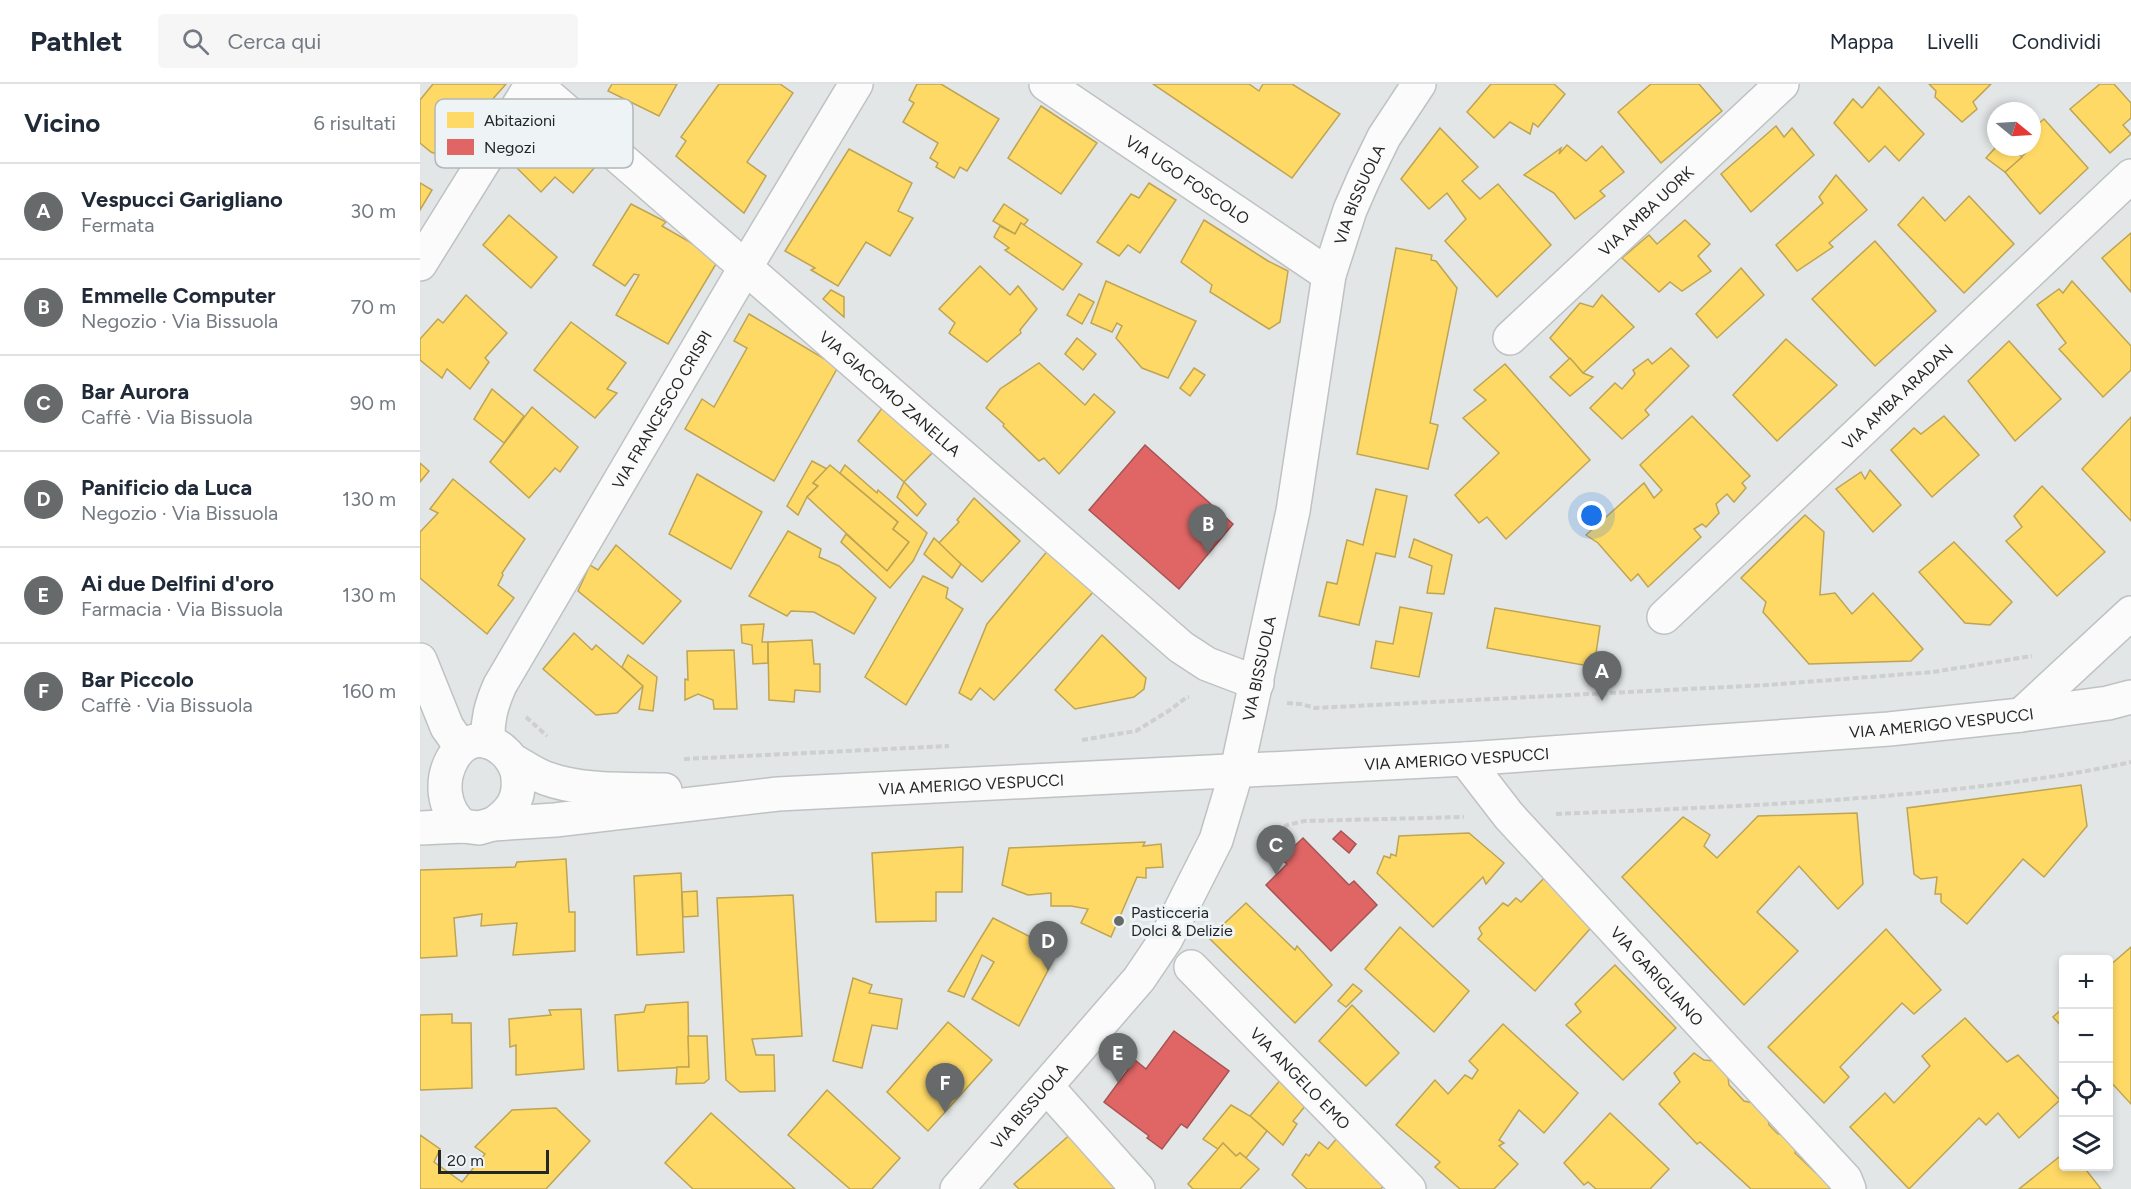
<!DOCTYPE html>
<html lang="it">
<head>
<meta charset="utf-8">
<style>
  body { margin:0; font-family:Figtree,sans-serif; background:#f6f6f7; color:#1f2937 }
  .controls { position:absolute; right:18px; bottom:18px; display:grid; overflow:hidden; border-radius:6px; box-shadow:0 3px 9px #0003 }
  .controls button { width:54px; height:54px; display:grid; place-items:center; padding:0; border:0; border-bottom:2px solid #e0e1e3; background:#fff; color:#1f2937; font:30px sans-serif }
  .compass { position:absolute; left:1567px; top:18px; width:54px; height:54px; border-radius:50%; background:#fff; box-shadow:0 3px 9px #0003; rotate:108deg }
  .scale { position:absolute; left:18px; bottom:15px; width:111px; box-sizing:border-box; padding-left:6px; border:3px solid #252727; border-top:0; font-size:16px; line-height:21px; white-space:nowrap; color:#252727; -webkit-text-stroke:4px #eef4f5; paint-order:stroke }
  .you { position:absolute; left:1172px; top:432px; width:21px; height:21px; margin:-15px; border:4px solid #fff; border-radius:50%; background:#1a73e8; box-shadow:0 0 0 9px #1a73e833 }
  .badge { display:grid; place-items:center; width:39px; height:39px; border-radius:50%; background:#676a6a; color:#fff; font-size:20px; font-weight:700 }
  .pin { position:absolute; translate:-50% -50px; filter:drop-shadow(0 2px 3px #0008) }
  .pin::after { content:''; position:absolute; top:32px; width:21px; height:18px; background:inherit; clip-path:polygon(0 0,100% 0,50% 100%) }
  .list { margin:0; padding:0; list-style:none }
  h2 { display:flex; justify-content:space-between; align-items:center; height:78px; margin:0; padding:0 24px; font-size:26px }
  h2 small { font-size:20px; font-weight:400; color:#747a83 }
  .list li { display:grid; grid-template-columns:39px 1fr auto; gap:18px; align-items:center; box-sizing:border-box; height:96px; padding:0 24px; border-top:2px solid #e0e1e3 }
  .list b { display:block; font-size:22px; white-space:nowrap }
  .list p { margin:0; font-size:20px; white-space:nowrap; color:#747a83 }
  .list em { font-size:20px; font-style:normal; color:#747a83 }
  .icon { flex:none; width:33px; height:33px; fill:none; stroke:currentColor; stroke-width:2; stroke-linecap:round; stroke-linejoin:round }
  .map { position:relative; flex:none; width:1711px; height:1105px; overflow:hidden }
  header { display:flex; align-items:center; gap:36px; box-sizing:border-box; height:84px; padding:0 30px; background:#fff; border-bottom:2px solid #e0e1e3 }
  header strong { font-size:28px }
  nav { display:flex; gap:33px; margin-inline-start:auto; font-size:21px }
  .search { width:420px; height:54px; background:#f6f6f7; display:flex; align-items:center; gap:15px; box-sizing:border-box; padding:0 21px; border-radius:6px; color:#747a83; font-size:22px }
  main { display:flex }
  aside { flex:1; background:#fff }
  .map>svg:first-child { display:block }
</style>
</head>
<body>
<header>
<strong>Pathlet</strong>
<div class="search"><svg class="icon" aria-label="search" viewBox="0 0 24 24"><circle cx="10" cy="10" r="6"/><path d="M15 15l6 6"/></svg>Cerca qui</div>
<nav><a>Mappa</a><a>Livelli</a><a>Condividi</a></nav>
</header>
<main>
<aside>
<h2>Vicino<small>6 risultati</small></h2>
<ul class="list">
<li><span class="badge">A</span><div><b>Vespucci Garigliano</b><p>Fermata</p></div><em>30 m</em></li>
<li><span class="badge">B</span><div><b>Emmelle Computer</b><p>Negozio · Via Bissuola</p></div><em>70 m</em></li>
<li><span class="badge">C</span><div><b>Bar Aurora</b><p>Caffè · Via Bissuola</p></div><em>90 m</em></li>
<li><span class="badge">D</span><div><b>Panificio da Luca</b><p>Negozio · Via Bissuola</p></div><em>130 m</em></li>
<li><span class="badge">E</span><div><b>Ai due Delfini d'oro</b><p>Farmacia · Via Bissuola</p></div><em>130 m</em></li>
<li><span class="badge">F</span><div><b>Bar Piccolo</b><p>Caffè · Via Bissuola</p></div><em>160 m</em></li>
</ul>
</aside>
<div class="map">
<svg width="1711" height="1105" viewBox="0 0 1711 1105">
  <rect width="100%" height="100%" fill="#e2e6e6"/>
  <g fill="#ffd966" stroke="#bea453" stroke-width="1.5">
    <path d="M13,0H86L22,72L11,68L0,59V16Z"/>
    <path d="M192,0H257L239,32L188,7Z"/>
    <path d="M299,0H360L373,9L327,78L346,92L324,129L256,72L266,57L261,53Z"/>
    <path d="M497,0H521L579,35L547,87L540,83L534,94L516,83L518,79L510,74L518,59L483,38L494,19L489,16Z"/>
    <path d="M733,0H829L839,7L843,0H872L920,30L872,94Z"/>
    <path d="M1071,0H1134L1145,10L1118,43L1113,39L1110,50L1090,38L1074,54L1047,28Z"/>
    <path d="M1231,0H1279L1302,27L1241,79L1198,28Z"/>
    <path d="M1509,0H1571L1553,18L1557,25L1542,38L1515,13L1516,7Z"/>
    <path d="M1680,0H1694L1711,19V34L1703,41L1711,50L1690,69L1650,25Z"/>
    <path d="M1459,3L1504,50L1479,77L1465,62L1449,78L1414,39L1433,15L1442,24Z"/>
    <path d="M621,22L677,59L641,110L588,74Z"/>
    <path d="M1624,35L1668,84L1620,130L1585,88L1609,66L1607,63H1612V45Z"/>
    <path d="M132,41L152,62L156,56L180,77L153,109L135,93L121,108L97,84Z"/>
    <path d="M1356,42L1364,53L1372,44L1394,71L1331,128L1301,90Z"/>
    <path d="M1020,44L1058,83L1042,97L1060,115L1078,100L1131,161L1077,213L1025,157L1046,135L1027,109L1009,125L981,95Z"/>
    <path d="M1147,61L1166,77L1182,62L1204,88L1180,107L1185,112L1155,135L1134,109L1104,91L1141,64L1139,70Z"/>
    <path d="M1576,63H1591L1602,73L1585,88L1566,74Z"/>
    <path d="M429,65L492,99L478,127L493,134L470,172L446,158L418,202L391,186L395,184L365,167Z"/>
    <path d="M1416,91L1447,126L1409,159L1413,163L1377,187L1356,161L1403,119L1399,113Z"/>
    <path d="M0,99L12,106L0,126Z"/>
    <path d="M729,99L756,116L720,169L708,161L699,172L677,158L711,110L719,114Z"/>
    <path d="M1549,112L1594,160L1544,209L1478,141L1503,113L1525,137Z"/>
    <path d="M211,120L246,138L242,142L299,175L248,260L196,231L219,191L214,190L205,202L173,181Z"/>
    <path d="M584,120L608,136L604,141L601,139L595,150L573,137Z"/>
    <path d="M89,131L137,173L111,204L63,161Z"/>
    <path d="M784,136L848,177L868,187L860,238L849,245L790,208L792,201L761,178Z"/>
    <path d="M1265,136L1290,160L1278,172L1291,187L1262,207L1250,198L1239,208L1202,174L1229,151L1237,160Z"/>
    <path d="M601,139L662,180L643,206L585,166L589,164L574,153L580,142L595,150Z"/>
    <path d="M1711,149V208L1682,174Z"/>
    <path d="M1455,157L1516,227L1455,282L1392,215Z"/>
    <path d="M976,164L1012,171L1011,176L1016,177L1037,204L1010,339L1018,341L1008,385L937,370Z"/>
    <path d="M560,182L590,211L598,202L617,225L600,246L601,249L567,278L529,249L535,239L519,225Z"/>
    <path d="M1321,184L1344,211L1297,254L1276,230Z"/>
    <path d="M686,197L776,237L748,294L722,284L696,254L702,242L697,239L692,248L671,239Z"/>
    <path d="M1652,197L1711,262V286L1683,313L1639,265L1646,259L1617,221L1639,205L1643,209Z"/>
    <path d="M411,206L424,213V233L403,215Z"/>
    <path d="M659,210L674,218L662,240L647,231Z"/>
    <path d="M46,211L87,249L65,274L69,278L50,305L27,285L22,294L0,276V255L18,235L23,239Z"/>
    <path d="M1182,211L1214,243L1163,289L1130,254L1160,219L1173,223Z"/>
    <path d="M329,230L418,283L354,397L265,345L282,315L294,323L327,264L314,257Z"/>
    <path d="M151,238L206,279L187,305L197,309L175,334L114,286Z"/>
    <path d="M657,254L676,270L663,286L645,270Z"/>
    <path d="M1366,255L1417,301L1357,357L1313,311Z"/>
    <path d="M1589,257L1641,315L1595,357L1548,297Z"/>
    <path d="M1251,264L1269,282L1225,326L1229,331L1202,355L1170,324L1195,299L1202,305L1215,290L1213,286L1228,275L1232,280Z"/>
    <path d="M1150,274L1163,289L1173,293L1150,312L1130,293Z"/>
    <path d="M619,279L665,321L674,310L695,328L639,390L624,374L619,377L583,342L584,340L566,324L580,305Z"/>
    <path d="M1085,280L1170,376L1086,455L1067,433L1059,439L1035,411L1079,369L1043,334L1066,316L1054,306Z"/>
    <path d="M774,284L785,291L770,312L760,304Z"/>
    <path d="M72,305L104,332L84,359L54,335Z"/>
    <path d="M465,320L517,364L484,398L438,357Z"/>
    <path d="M112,323L158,363L140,388L135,384L109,414L70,378Z"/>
    <path d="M1272,332L1330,392L1322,399L1326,404L1314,418L1307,410L1296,420L1299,429L1286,443L1282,440L1274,445L1281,453L1228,503L1218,490L1211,497L1178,459L1166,451L1224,399L1234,414L1242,406L1220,381Z"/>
    <path d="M1524,332L1559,371L1512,413L1471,366L1494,344L1501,350Z"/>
    <path d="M1711,333V437L1662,385Z"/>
    <path d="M392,377L407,385L393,399L398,402L387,413L378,431L367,422Z"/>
    <path d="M0,379L9,387L0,398Z"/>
    <path d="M410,381L478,438L473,445L489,458L467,487L387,413L398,402L393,399Z"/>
    <path d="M425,381L457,409L458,406L507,449L493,477L470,504L421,458L426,450L467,487L489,458L473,445L478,438L420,389Z"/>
    <path d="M1450,386L1481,421L1453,448L1416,405L1441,388L1445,395Z"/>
    <path d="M277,390L342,428L311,485L249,450Z"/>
    <path d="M33,395L105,455L82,489L83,491L78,501L94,514L67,550L0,494V448L18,429L10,425Z"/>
    <path d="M484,398L506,420L497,432L477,413Z"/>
    <path d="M1622,402L1685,468L1637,512L1586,457L1602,443L1594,432Z"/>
    <path d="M956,405L987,412L975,473L956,469L939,541L899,532L907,498L917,500L927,456L943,461Z"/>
    <path d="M554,414L600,457L562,498L518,460L539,438L537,436Z"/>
    <path d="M1385,431L1404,448L1400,511L1415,509L1432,530L1453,509L1503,565L1491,577L1389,580L1343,528L1346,518L1321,494Z"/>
    <path d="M368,447L401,465L399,473L419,482L456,514L434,550L394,528L371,527L367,532L329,512Z"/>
    <path d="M514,454L541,480L532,494L504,470Z"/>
    <path d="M994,455L1032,471L1024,510L1007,509L1012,482L989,473Z"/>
    <path d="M1534,458L1592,518L1570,541L1545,539L1499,488Z"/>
    <path d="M196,461L261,517L223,560L158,507L170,481L178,486Z"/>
    <path d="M629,465L676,505L574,616L560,604L551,616L539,609L567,540Z"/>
    <path d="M503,492L528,504L526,514L543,525L486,621L445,593Z"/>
    <path d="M980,523L1012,529L999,593L951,584L956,557L973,560Z"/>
    <path d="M1075,524L1180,542L1174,583L1067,564Z"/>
    <path d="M344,540L342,558H348V579L333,580L332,561L322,559L321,541Z"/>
    <path d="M154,549L172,566L176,561L223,602L197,629L176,631L123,585Z"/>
    <path d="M682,551L726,594L724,605L714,613L655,625L635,606Z"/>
    <path d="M392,556L394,580H400V608L375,606L374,618L349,616L348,558Z"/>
    <path d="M314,566L317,625H294L293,616L278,610L265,616V595L268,596L267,567Z"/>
    <path d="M208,571L237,593L233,627L219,625L223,602L202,583Z"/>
    <path d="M1661,701L1667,742L1624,793L1603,775L1547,840L1521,818V810H1515L1517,793L1501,795L1494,790L1487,724Z"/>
    <path d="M1437,729L1443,800L1418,825L1379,782L1337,828L1378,867L1324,921L1202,793L1263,733L1290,751L1284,762L1297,774L1338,732Z"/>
    <path d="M1049,749L1084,779L1066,800L1063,793L1013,843L957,789L964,772L970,774L971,770L976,772L979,752Z"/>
    <path d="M725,758L723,762L741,760L743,783L726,784V794L717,793L691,853L661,839L668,825L651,822H631V809L608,811L582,801L589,764Z"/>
    <path d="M543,763L542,808H516V837L456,838L452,769Z"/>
    <path d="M146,775L149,828H155V867L93,871L97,839L61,842L62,830L34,834L37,872L0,874V786L95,783L97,778Z"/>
    <path d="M261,789L264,868L217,871L214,792Z"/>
    <path d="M1126,792L1176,838L1115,907L1058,855L1062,850L1059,844L1083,819L1088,822L1096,814L1101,818Z"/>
    <path d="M277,807L278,832L263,833L262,808Z"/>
    <path d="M373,811L382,952L332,955L336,971H354L355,1007L320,1008L306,996L297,814Z"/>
    <path d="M826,819L875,866L877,862L912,901L875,939L789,854Z"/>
    <path d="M573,834L638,867L599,942L552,915L574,878L562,871L544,913L528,907Z"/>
    <path d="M980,843L1049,907L1014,948L945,885Z"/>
    <path d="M1466,845L1521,906L1494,930L1482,919L1420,983L1429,993L1404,1019L1348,963Z"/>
    <path d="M1711,863V1020L1688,995V883Z"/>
    <path d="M1195,881L1256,944L1203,996L1146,941L1161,928L1155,920Z"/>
    <path d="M433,894L452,901L449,909L482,915L477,945L452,941L442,984L413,977Z"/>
    <path d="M933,900L942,907L926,923L918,917Z"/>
    <path d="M268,918L269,983L198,987L195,931L224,928L226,921Z"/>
    <path d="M932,921L979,969L946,1002L899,957Z"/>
    <path d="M1644,923V945L1633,933Z"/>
    <path d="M161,925L164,985L96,991V961L90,963L89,935L131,931L129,926Z"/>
    <path d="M32,930V939H51L52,1004L0,1006V931Z"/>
    <path d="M1545,934L1587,978L1598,971L1640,1016L1599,1054L1578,1029L1566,1041L1559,1034L1489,1105L1430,1043L1465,1009L1474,1019L1510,982L1502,972Z"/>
    <path d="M528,938L572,976L508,1047L467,1008Z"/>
    <path d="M1083,940L1158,1009L1124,1049L1099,1026L1079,1056L1084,1059L1079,1062L1098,1080L1074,1105H1040L1015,1083L1020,1078L976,1041L1015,996L1028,1010L1045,991L1052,995L1058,986L1049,977Z"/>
    <path d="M268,952H287L289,995L284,999L256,1000L257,983H269Z"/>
    <path d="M1274,969L1284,976L1306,978L1309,1001L1324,1017L1346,1022L1349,1041L1358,1050L1378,1051L1375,1069L1396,1089L1415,1092L1417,1105H1331L1280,1058L1277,1060L1239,1020L1260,998L1254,989Z"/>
    <path d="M862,994L890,1016L873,1037L877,1040L863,1061L830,1032Z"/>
    <path d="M407,1006L480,1074L452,1105H430L368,1051Z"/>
    <path d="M811,1021L830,1032L847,1047L826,1074L820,1069L816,1072L803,1059L798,1065L783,1055Z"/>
    <path d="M136,1024L170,1057L126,1105H0V1051L20,1065L14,1078L42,1098L65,1070L55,1063L92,1026Z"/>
    <path d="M291,1029L375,1105H273L245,1079Z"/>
    <path d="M1190,1029L1249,1085L1230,1105H1176L1168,1098L1164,1101L1144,1079Z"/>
    <path d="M653,1048L702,1105H599L594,1100Z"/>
    <path d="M917,1054L964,1101L961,1105H887L872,1091L886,1070L889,1072L899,1058L908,1065Z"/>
    <path d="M803,1059L816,1072L820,1069L839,1085L820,1105H773L768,1100Z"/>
    <path d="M1644,1069V1082H1663L1681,1105H1599Z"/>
  </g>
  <g fill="#e06666" stroke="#a85353" stroke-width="1.5">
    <path d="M725,361L813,440L759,505L669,426Z"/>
    <path d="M921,747L936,760L929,769L913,755Z"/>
    <path d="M883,754L929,801L934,797L957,821L911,867L846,801L867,780L861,775Z"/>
    <path d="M754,947L809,987L767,1044L761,1040L742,1065L727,1054L729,1052L684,1018L715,976L726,985Z"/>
  </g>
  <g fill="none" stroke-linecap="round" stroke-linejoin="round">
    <g stroke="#bfc2c3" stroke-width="36">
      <g id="minor">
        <path id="s1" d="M115,0L761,563L787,580L837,599"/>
        <path id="s2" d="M626,0L909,191"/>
        <path d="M0,180L112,0"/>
        <path id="s3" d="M1090,254L1362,0"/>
        <path id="s4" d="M1244,533L1711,92"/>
        <path d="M0,576L27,643L39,660"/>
        <path d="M1601,631L1711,529"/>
        <path id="s5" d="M68,658C67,637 71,621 80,601L325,184L436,0"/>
        <path id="s6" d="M1045,675L1089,732L1425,1095L1429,1105"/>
        <path id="s7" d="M771,883L989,1105"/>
        <path d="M627,1003L718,1105"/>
      </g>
    </g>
    <g stroke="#bfc2c3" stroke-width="36">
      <g id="tertiary">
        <path id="s8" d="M537,1105L719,895L746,855L796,756L817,686L873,427L909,191L930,126L944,94L964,53L999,0"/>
      </g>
    </g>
    <g stroke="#bfc2c3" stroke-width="36">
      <g id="secondary">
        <path d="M92,676C103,682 114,690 125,694C163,708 206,705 245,706"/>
        <path d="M43,742C0,707 42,624 87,670C93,677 98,685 98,695C100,716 90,729 73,740"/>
        <path id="s9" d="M0,744L43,742L59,744L73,740L135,736L358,710L1045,675L1469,645L1601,631L1688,619L1711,613"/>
      </g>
    </g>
    <g stroke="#cecfcf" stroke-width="4" stroke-dasharray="6 3" stroke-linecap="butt">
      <path d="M867,619L881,620L895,624L1347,601L1513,588L1612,572"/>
      <path d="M106,633L127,652"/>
      <path d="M662,656L716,647L750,626L767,613H769"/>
      <path d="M264,675L529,662"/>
      <path d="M1136,730C1279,724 1420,719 1563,702C1612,696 1662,689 1711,678"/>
      <path d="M841,755L852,754L867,741L884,737L1044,733"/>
    </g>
    <use href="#minor" stroke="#fbfbfb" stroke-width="33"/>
    <use href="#tertiary" stroke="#fbfbfb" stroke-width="33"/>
    <use href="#secondary" stroke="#fbfbfb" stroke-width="33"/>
  </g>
  <circle fill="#676a6a" stroke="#eef4f5" stroke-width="2" cx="699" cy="837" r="6"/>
  <g text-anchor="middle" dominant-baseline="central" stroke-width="6" stroke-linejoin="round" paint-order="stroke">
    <g font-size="16" fill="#252727" stroke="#eef4f5">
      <text stroke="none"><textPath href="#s2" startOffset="171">VIA UGO FOSCOLO</textPath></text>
      <text stroke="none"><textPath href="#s8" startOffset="1100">VIA BISSUOLA</textPath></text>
      <text stroke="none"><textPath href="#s3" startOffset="186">VIA AMBA UORK</textPath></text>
      <text stroke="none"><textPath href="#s1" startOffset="471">VIA GIACOMO ZANELLA</textPath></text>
      <text stroke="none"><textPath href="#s4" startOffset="321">VIA AMBA ARADAN</textPath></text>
      <text stroke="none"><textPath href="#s5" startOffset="378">VIA FRANCESCO CRISPI</textPath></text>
      <text stroke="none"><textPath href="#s8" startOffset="614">VIA BISSUOLA</textPath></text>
      <text stroke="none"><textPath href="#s9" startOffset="1526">VIA AMERIGO VESPUCCI</textPath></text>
      <text stroke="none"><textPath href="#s9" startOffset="1040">VIA AMERIGO VESPUCCI</textPath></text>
      <text stroke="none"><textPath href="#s9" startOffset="554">VIA AMERIGO VESPUCCI</textPath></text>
      <text stroke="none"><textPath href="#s6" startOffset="290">VIA GARIGLIANO</textPath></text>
      <text stroke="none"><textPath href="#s7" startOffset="156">VIA ANGELO EMO</textPath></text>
      <text stroke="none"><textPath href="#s8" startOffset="110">VIA BISSUOLA</textPath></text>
    </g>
    <g font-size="16" fill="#252727" stroke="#eef4f5" text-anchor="start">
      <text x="711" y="828">Pasticceria<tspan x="711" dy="18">Dolci &amp; Delizie</tspan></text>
    </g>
  </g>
  <rect x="15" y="15" width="198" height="69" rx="9" fill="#eef4f5" stroke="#b2b6b7" stroke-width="1.5"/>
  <rect x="27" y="28" width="27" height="16" fill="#ffd966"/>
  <rect x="27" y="55" width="27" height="16" fill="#e06666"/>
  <g font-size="16" fill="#252727">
    <text x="64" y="42">Abitazioni</text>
    <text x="64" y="69">Negozi</text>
  </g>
</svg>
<div class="controls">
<button>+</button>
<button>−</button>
<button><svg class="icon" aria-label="locate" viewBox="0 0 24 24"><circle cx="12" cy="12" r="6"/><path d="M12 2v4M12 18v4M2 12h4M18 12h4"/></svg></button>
<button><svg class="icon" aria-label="layers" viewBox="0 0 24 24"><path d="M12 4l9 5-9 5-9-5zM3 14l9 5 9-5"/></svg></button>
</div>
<svg class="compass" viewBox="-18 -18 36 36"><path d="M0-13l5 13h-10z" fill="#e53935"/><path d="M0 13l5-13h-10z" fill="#747a83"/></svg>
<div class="scale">20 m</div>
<div class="you"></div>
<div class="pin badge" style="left:1182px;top:617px">A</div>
<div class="pin badge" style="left:788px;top:470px">B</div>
<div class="pin badge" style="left:856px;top:791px">C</div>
<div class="pin badge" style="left:628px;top:887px">D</div>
<div class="pin badge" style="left:698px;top:999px">E</div>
<div class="pin badge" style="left:525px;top:1029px">F</div>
</div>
</main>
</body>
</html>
